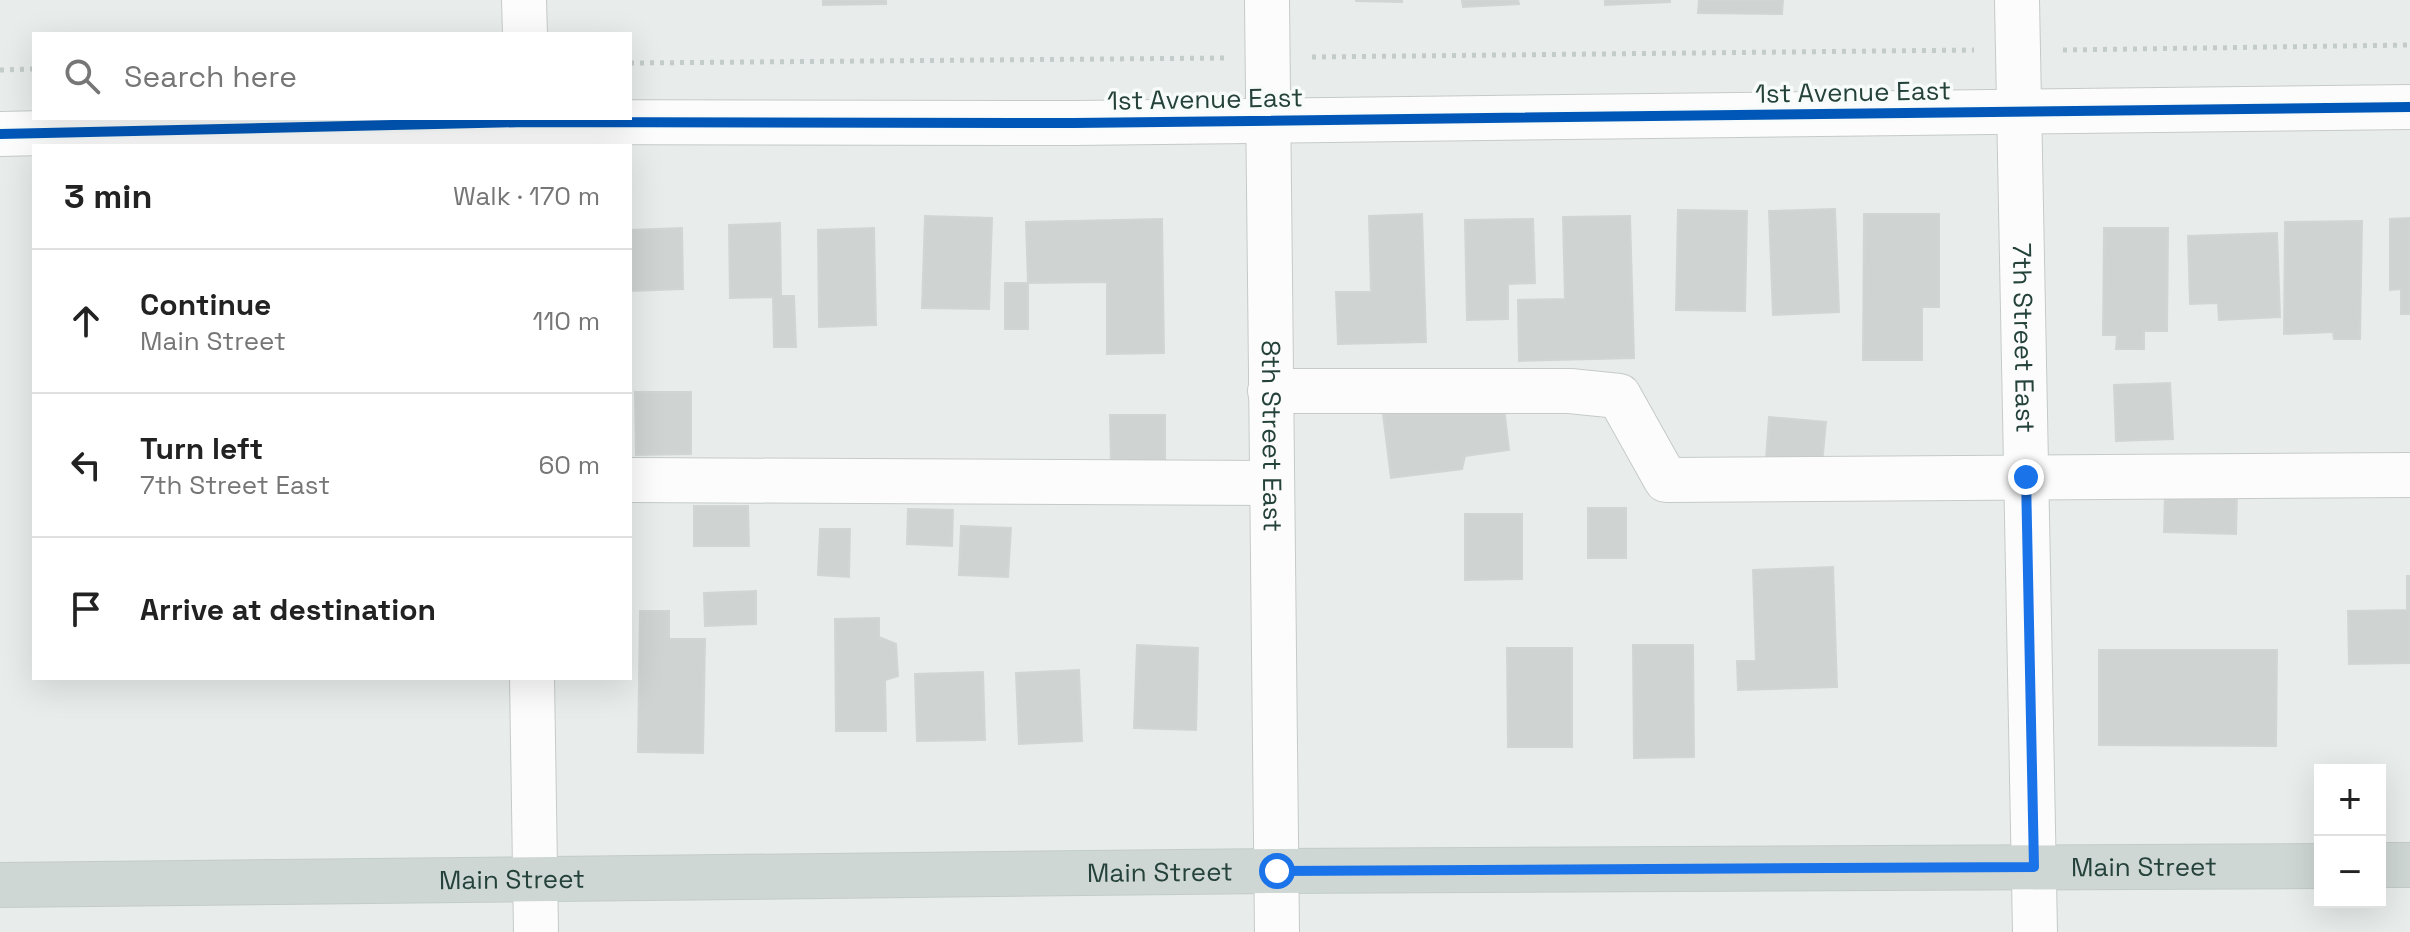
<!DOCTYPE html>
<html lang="en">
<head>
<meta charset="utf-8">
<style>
  body { margin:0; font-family:"Space Grotesk",sans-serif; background:#f2f2f2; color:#222 }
  .controls { position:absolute; right:24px; bottom:24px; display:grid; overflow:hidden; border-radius:0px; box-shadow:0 8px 32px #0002 }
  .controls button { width:72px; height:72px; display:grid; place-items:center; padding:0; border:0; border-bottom:2px solid #e0e0e0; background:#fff; color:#222; font:40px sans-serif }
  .stop { position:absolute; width:24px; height:24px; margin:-18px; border:6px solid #1a73e8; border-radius:50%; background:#fff }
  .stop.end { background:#1a73e8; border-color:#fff; box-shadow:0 2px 8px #0008 }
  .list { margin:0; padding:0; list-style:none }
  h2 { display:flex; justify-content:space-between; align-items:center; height:104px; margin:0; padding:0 32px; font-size:34px }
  h2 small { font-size:26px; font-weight:400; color:#767676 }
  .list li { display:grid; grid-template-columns:52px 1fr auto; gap:24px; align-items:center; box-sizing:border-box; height:144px; padding:0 32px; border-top:2px solid #e0e0e0 }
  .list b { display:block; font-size:30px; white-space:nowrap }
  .list p { margin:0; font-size:26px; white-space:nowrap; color:#767676 }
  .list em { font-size:26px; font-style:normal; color:#767676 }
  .icon { flex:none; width:44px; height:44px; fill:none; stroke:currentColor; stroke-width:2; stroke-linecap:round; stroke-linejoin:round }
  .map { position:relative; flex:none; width:2410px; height:932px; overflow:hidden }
  .search { position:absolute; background:#fff; box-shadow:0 8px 32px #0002; left:32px; top:32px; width:600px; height:88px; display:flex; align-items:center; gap:20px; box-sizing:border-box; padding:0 28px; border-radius:0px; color:#767676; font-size:30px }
  .panel { position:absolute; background:#fff; box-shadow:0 8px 32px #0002; left:32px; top:144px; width:600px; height:536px; border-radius:0px }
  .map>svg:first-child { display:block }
</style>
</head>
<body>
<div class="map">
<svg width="2410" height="932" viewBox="0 0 2410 932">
  <rect width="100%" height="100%" fill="#e8edeb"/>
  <g fill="#cfd4d2" stroke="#d1d6d4" stroke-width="2">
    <path d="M823,0H886V4L823,5Z"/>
    <path d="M1356,0H1402V2L1356,1Z"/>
    <path d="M1462,0H1518L1519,4L1463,7Z"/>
    <path d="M1605,0H1670V2L1605,5Z"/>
    <path d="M1699,0H1783L1782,14L1698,13Z"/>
    <path d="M1835,209L1839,312L1773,315L1769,211Z"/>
    <path d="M1678,210L1747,211L1745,311L1676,310Z"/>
    <path d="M1422,214L1426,342L1338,344L1336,292H1371L1369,216Z"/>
    <path d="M1864,214H1939V307H1922V360H1863Z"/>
    <path d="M925,216L992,218L989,309L922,308Z"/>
    <path d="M1630,216L1634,358L1519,361L1518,300L1565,299L1563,217Z"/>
    <path d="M2410,218V314H2401V289L2390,290V219Z"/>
    <path d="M1162,219L1164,353L1107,354V282L1028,283L1026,222Z"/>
    <path d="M1533,219L1535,283L1508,284V319L1467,320L1465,220Z"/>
    <path d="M2362,221L2360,339H2334L2333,332L2284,334L2285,222Z"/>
    <path d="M780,223L781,296H794L796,347H774L773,297L730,298L729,225Z"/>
    <path d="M682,228L683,289L630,291V230Z"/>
    <path d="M874,228L876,325L819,327L818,230Z"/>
    <path d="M2104,228H2168L2167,331H2144V349H2116L2117,335H2103Z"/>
    <path d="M2277,233L2280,317L2219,320L2218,303L2190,304L2188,236Z"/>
    <rect x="1005" y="283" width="23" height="46"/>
    <path d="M2170,383L2173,439L2116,441L2114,385Z"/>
    <path d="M635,392H691V454L636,455Z"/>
    <path d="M1503,399L1509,450L1465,456L1462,469L1391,478L1383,414Z"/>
    <path d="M1110,415H1165V464H1111Z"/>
    <path d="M1769,417L1826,422L1822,464L1766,459Z"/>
    <path d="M2165,493L2237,495L2236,534L2164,532Z"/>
    <path d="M694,506H748L749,546H694Z"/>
    <rect x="1588" y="508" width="38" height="50"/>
    <path d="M908,509L953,510L952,546L907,544Z"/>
    <path d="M1465,514H1522V579L1465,580Z"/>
    <path d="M961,526L1011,528L1008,577L959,575Z"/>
    <path d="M820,529H850L849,577L818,575Z"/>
    <path d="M1833,567L1837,687L1738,690L1737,661H1756L1753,570Z"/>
    <path d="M2407,576H2410V663L2349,664L2348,611L2407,610Z"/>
    <path d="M756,591V624L705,626L704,593Z"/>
    <path d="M640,611H669V639H705L703,753L638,752Z"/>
    <path d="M879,618V637L896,644L898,676L885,680L886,731H836L835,619Z"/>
    <path d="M1137,645L1198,648L1196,730L1134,728Z"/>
    <path d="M1633,645H1693L1694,757L1634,758Z"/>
    <path d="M1507,648H1572V747H1508Z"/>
    <path d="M2099,650H2277L2276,746L2099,745Z"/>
    <path d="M1079,670L1082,741L1019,744L1016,673Z"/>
    <path d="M983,672L985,740L917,741L915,674Z"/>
  </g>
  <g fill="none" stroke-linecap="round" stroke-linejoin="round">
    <g stroke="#c5cac8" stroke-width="46">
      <g id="minor">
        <path d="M524,0L525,34"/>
        <path id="s1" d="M1267,0L1277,932"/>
        <path id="s2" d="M2017,0L2035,932"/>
        <path d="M0,134L526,122L1074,123L2410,107"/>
        <path d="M1270,391H1570L1619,396L1666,480L2410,475"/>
        <path d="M630,480L1271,483"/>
        <path d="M532,678L536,932"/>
      </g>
    </g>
    <g stroke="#c3ccc9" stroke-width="46">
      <g id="major">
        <path d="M2380,865H2410"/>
        <path id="s3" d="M0,885L1277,871L2320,866"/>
      </g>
    </g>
    <g stroke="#c3ccca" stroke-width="5" stroke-dasharray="4 6" stroke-linecap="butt">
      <path d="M2063,50L2410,45"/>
      <path d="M1312,57L1974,50"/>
      <path d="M630,63L1225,58"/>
      <path d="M0,70L34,69"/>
    </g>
    <use href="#minor" stroke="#fcfcfc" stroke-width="44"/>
    <use href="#major" stroke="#cfd7d5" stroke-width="44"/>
    <g stroke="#f7fbf9" stroke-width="15">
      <path id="cycleway" d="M0,134L526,122L1074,123L2410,107"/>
    </g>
    <use href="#cycleway" stroke="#0057b8" stroke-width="10"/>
  </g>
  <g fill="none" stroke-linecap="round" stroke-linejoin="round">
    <path stroke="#1a73e8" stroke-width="10" d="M1277,871L2034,867L2026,477"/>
  </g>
  <g text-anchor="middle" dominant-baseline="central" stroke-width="7" stroke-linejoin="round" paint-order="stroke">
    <g font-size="26" fill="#24423a" stroke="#f7fbf9">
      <text transform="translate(1853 92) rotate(-1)">1st Avenue East</text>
      <text transform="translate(1205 99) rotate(-1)">1st Avenue East</text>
      <text stroke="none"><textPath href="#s2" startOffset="338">7th Street East</textPath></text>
      <text stroke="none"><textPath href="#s1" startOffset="436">8th Street East</textPath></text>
      <text stroke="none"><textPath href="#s3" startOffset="2144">Main Street</textPath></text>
      <text stroke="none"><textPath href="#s3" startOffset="1160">Main Street</textPath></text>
      <text stroke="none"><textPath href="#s3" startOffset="512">Main Street</textPath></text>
    </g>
  </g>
</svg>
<div class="controls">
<button>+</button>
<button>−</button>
</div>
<div class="stop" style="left:1277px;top:871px"></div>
<div class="stop end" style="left:2026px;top:477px"></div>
<div class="search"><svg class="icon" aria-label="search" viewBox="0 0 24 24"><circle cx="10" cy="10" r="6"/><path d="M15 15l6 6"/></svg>Search here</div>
<section class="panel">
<h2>3 min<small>Walk · 170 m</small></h2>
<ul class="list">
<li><svg class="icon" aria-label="ahead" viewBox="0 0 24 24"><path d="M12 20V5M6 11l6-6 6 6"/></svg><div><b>Continue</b><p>Main Street</p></div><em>110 m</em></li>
<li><svg class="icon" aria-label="left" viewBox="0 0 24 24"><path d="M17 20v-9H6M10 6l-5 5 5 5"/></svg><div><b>Turn left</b><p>7th Street East</p></div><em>60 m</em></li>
<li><svg class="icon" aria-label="arrive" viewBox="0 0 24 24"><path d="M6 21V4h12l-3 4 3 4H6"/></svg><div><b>Arrive at destination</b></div></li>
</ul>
</section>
</div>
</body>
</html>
